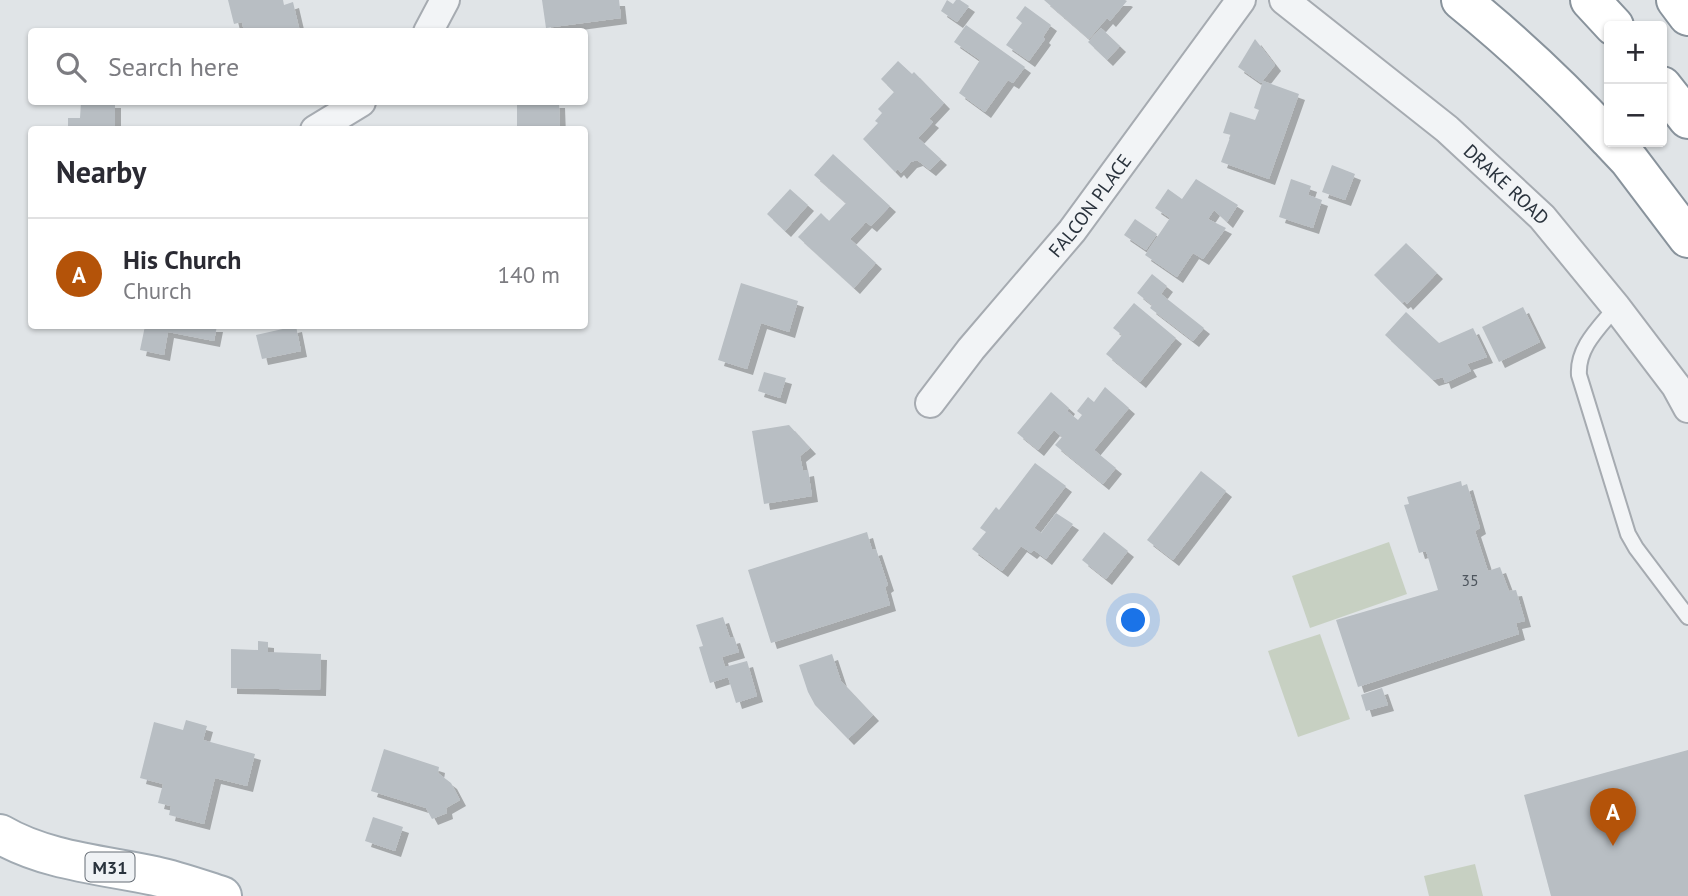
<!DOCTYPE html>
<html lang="en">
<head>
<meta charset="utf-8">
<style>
  body { margin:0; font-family:"PT Sans",sans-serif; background:#f2f2f3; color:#2b2b33 }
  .controls { position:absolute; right:21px; top:21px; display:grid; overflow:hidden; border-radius:7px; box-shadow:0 2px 5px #0004 }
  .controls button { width:63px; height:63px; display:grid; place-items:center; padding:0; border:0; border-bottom:2px solid #e1e1e2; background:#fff; color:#2b2b33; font:35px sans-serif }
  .you { position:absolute; left:1134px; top:621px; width:24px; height:24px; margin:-18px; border:5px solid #fff; border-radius:50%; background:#1a73e8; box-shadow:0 0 0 10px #1a73e833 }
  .badge { display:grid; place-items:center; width:46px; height:46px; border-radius:50%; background:#b45309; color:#fff; font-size:23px; font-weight:700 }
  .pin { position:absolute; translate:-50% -58px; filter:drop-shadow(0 2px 4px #0008) }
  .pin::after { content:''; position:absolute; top:37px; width:24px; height:21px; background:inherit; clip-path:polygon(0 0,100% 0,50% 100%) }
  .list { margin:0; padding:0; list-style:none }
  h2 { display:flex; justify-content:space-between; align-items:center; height:91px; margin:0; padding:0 28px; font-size:30px }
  h2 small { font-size:23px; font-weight:400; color:#7c7c81 }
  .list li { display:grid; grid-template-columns:46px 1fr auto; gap:21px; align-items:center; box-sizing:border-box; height:112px; padding:0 28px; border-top:2px solid #e1e1e2 }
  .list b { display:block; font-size:26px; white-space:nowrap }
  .list p { margin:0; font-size:23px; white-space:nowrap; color:#7c7c81 }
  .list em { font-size:23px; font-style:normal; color:#7c7c81 }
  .icon { flex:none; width:38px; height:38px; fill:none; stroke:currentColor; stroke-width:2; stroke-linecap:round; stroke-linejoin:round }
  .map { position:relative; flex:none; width:1688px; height:896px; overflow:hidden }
  .search { position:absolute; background:#fff; box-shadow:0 2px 5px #0004; left:28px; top:28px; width:560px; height:77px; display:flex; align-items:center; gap:18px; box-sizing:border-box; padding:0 24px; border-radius:7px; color:#7c7c81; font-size:26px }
  .panel { position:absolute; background:#fff; box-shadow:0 2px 5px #0004; left:28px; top:126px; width:560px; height:203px; border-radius:7px }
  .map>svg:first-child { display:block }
</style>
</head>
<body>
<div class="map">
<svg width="1688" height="896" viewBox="0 0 1688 896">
  <defs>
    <filter id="shadow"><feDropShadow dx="6" dy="6" stdDeviation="0" flood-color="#0004"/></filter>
  </defs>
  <rect width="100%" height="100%" fill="#e0e4e7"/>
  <g fill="#c7d0c2">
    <path d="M1389,542L1407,594L1310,628L1292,576Z"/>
    <path d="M1320,634L1350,719L1298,737L1268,651Z"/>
    <path d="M1475,864L1483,896H1429L1424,876Z"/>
  </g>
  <g fill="#b8bec3" filter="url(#shadow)">
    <path d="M228,0H283L284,5L293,2L300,32H244L242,22L234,24Z"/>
    <path d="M542,0H619L621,18L546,28Z"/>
    <path d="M947,0L953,4L956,0H960L969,6L957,22L941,11Z"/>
    <path d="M1044,0H1125L1127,1L1110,21L1107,18L1089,39Z"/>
    <path d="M1025,6L1051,25L1043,37L1045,39L1029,61L1006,45L1022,23L1016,18Z"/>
    <path d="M966,25L1025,67L1013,83L1008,80L985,112L959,93L980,60L954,42Z"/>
    <path d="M1101,28L1120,46L1107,60L1088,42Z"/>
    <path d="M1255,39L1275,65L1261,83L1238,67Z"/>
    <path d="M898,61L912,74L914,72L944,103L929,119L933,122L918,138L941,159L930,170L917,160L911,162L901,173L898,169L895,172L863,139L878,123L875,121L882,113L878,109L894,92L881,79Z"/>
    <path d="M1263,81L1299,94L1269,179L1221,162L1231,135L1223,133L1230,112L1255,120L1259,110L1254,108Z"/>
    <path d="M81,102H115V130H68V118H80Z"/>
    <path d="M517,102H559L560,130H517Z"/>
    <path d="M833,154L890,206L871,226L866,222L850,239L876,263L854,288L798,237L821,213L829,221L846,203L814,175Z"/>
    <path d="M1332,165L1355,174L1345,200L1322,192Z"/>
    <path d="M1196,179L1238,205L1227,222L1214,210L1208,219L1226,228L1203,259L1193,253L1177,277L1145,255L1170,218L1155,208L1168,189L1182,199Z"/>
    <path d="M1291,179L1311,186L1308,195L1322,200L1313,228L1279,217Z"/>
    <path d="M790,189L808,205L785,231L767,214Z"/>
    <path d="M1135,219L1157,234L1146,250L1124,235Z"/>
    <path d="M1406,243L1437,273L1407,304L1405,301L1402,303L1374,275Z"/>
    <path d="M1152,274L1167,286L1161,294L1204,328L1193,341L1150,308L1152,305L1137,293Z"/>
    <path d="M741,283L798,301L789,332L761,323L747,369L718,360Z"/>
    <path d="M1134,303L1176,338L1140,382L1106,354L1122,335L1113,328Z"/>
    <path d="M1523,307L1540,342L1499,362L1482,327Z"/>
    <path d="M1406,312L1439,343L1473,328L1487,357L1467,364L1471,371L1445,383L1443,377L1433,380L1385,335Z"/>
    <path d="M145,326H217L214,341L168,332L164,355L140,350Z"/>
    <path d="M296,326L301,351L262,359L256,335Z"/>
    <path d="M764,372L786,378L780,398L758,391Z"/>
    <path d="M1105,387L1129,408L1094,450L1116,468L1103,484L1055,445L1062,437L1054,430L1038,450L1017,433L1051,392L1069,408L1067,411L1078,420L1082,415L1077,411L1088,397L1094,402Z"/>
    <path d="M789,425L810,448L800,456L803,471L808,470L812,496L764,504L752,431Z"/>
    <path d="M1035,463L1066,486L1034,528L1041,533L1056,513L1073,524L1046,559L1034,550L1031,553L1021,546L1002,571L972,549L986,532L980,528L996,507L999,510Z"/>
    <path d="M1201,471L1226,491L1173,560L1147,540Z"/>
    <path d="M1461,481L1462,486L1467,484L1480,528L1475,531L1488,571L1500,567L1509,591L1516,590L1525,621L1516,623L1519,634L1358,687L1336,620L1438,590L1426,551L1419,553L1404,505L1409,504L1407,497Z"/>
    <path d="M867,532L872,550L876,549L888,585L885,587L890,605L771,643L748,570Z"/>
    <path d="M1104,532L1128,551L1106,579L1082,560Z"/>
    <path d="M723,617L730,638L734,637L739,652L722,657L725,667L747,661L757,696L736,703L728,677L710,683L699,647L703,646L696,625Z"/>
    <path d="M258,641L268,642V652L321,654L320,690L231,688V649L258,650Z"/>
    <path d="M832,654L841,681L873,715L848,739L815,705L808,692L799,665Z"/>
    <path d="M1382,688L1388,705L1366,711L1361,695Z"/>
    <path d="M186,720L207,726L203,740L255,754L247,786L215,778L204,824L169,815L171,806L158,803L163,784L140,778L154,722L183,730Z"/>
    <path d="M384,749L439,767L438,773L451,783L460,800L446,808L447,813L432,819L426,808L371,791Z"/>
    <path d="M1688,750V896H1551L1524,795Z"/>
    <path d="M373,817L403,827L395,851L365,841Z"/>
  </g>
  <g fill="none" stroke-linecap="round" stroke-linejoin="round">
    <g stroke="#a6abb1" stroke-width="18">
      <path id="service" d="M1616,307C1600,327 1577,347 1579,375L1628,534L1636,548L1688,617"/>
    </g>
    <g stroke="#a6abb1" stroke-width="32">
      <g id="minor">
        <path id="s1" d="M1284,0L1447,129L1542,217L1616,307L1676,386L1688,408"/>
        <path d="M428,32L445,0"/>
        <path d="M315,130L361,102"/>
        <path id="s2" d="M930,403L971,349L1072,231L1241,0"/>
      </g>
    </g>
    <g stroke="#a1aab2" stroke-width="42">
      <path id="primary" d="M0,834C46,861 104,865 155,876C178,881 200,889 222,896"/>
    </g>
    <g stroke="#89939c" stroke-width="42">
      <g id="motorway">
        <path d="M1461,0C1514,43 1563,89 1609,139"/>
        <path d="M1590,0L1614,26"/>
        <path d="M1676,0L1688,16"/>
        <path d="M1662,86L1688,119"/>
        <path d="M1612,142L1629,160L1688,238"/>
      </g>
    </g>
    <use href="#service" stroke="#f2f4f6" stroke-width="14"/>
    <use href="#minor" stroke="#f2f4f6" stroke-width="28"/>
    <use href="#primary" stroke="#fff" stroke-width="38"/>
    <use href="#motorway" stroke="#fff" stroke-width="38"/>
  </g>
  <g text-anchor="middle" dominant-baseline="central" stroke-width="5" stroke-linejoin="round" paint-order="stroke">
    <g font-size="16" fill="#4e565e">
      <text x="1470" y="580">35</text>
    </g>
    <rect fill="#eff2f5" stroke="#656c74" stroke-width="2" x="85.5" y="852.5" width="49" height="29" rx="5"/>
    <g font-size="18" font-weight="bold" fill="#2a333d">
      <text x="110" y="867">M31</text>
    </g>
    <g font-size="19" fill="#2a333d" stroke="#eff2f5">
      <text stroke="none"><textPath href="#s1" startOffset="289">DRAKE ROAD</textPath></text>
      <text stroke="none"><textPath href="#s2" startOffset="254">FALCON PLACE</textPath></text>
    </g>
  </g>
</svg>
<div class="controls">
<button>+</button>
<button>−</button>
</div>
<div class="you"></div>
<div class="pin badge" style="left:1613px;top:846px">A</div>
<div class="search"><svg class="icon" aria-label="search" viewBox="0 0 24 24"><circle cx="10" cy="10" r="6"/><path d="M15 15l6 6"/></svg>Search here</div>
<section class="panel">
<h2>Nearby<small></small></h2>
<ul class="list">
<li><span class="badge">A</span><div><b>His Church</b><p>Church</p></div><em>140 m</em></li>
</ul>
</section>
</div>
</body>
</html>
